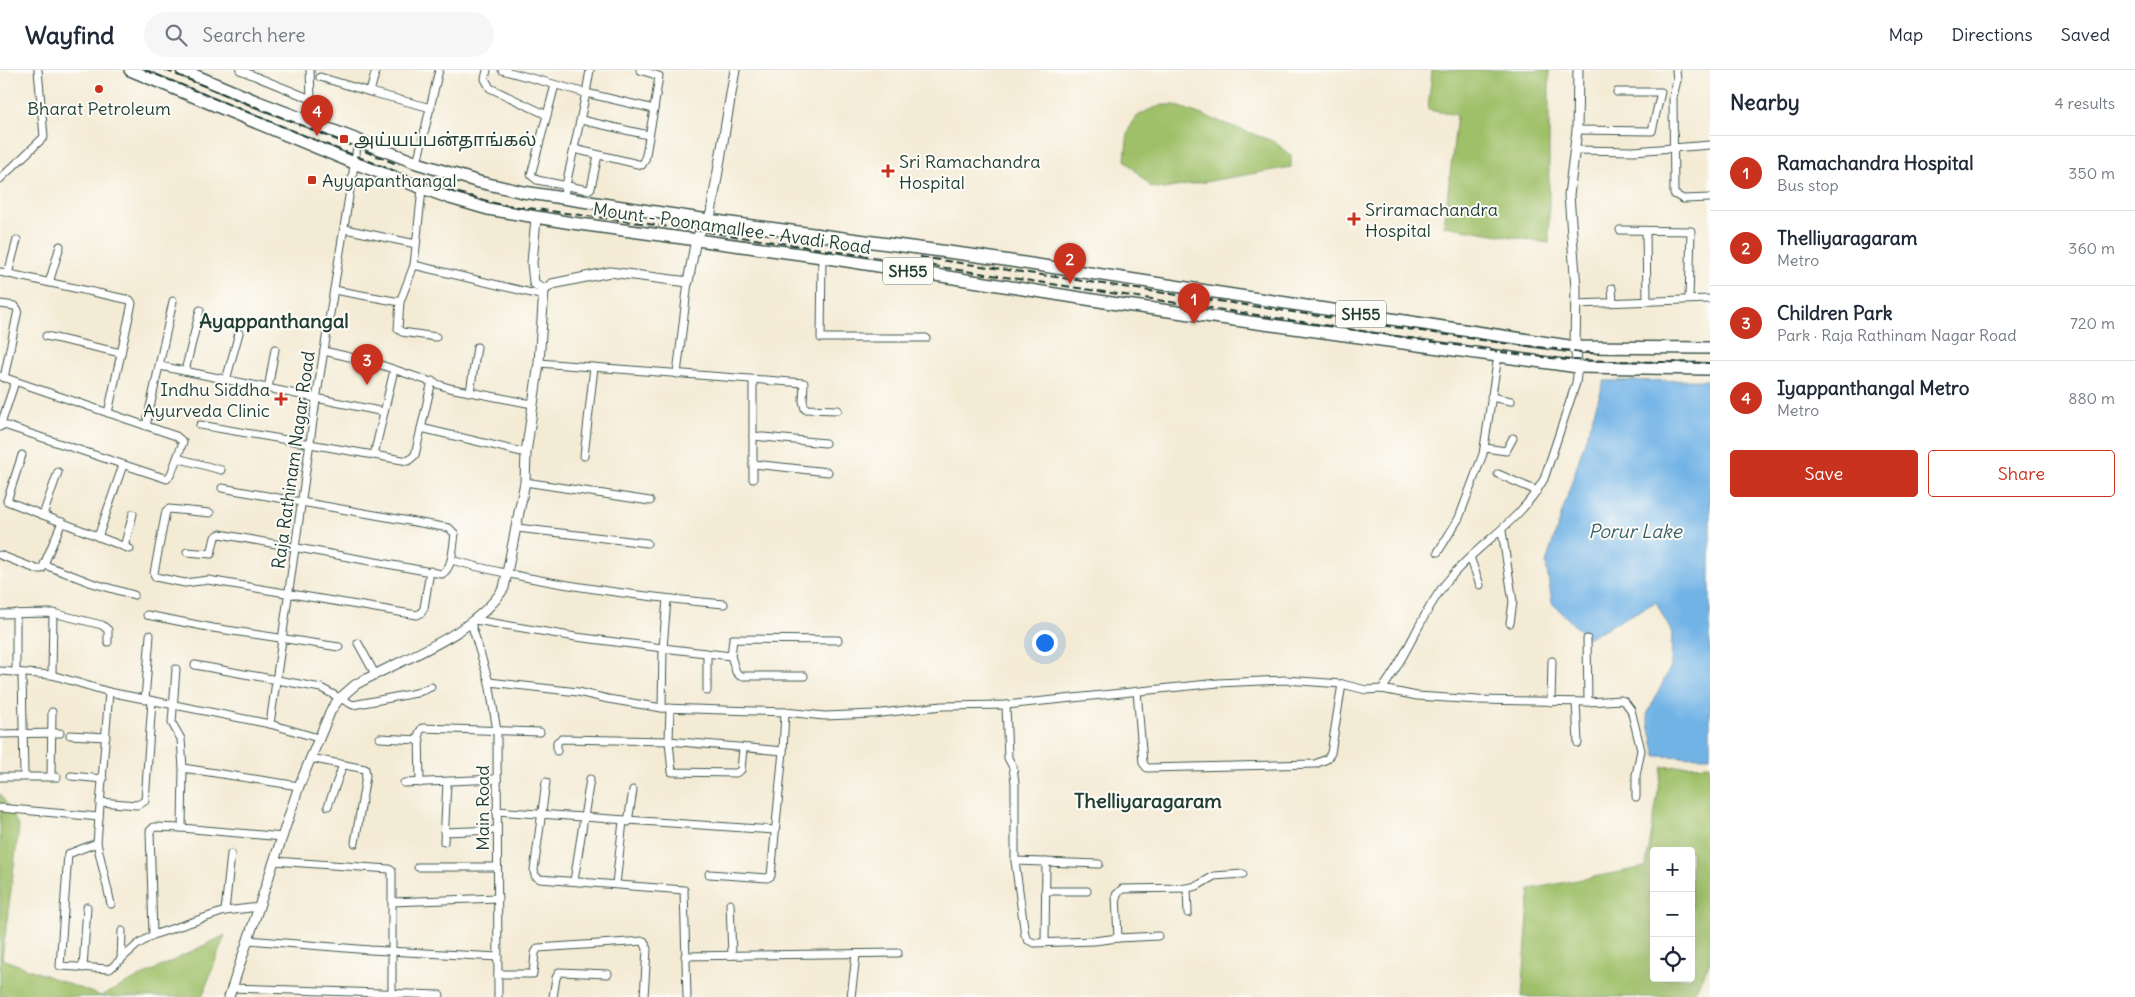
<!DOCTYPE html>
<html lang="en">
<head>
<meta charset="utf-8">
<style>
  body { margin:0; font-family:Delius,"Noto Sans Tamil",sans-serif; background:#f6f6f7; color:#1f2937 }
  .controls { position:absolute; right:15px; bottom:15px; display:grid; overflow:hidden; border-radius:5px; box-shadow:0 5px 20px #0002 }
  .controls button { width:45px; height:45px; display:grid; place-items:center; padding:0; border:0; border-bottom:1px solid #e0e1e3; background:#fff; color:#1f2937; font:25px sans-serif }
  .you { position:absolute; left:1044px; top:572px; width:18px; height:18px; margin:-12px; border:4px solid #fff; border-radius:50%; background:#1a73e8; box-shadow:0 0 0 8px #1a73e833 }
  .badge { display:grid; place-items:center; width:32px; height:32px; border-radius:50%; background:#c8321e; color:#fff; font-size:16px; font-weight:700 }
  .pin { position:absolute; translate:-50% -41px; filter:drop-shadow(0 1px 2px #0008) }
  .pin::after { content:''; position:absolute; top:26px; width:18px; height:15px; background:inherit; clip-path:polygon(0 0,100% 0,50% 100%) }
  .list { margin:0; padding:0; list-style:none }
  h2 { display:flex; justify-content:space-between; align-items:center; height:65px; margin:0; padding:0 20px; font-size:21px }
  h2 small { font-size:16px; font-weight:400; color:#747a83 }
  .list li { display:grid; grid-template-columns:32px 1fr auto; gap:15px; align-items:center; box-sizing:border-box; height:75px; padding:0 20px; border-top:1px solid #e0e1e3 }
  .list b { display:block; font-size:19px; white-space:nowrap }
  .list p { margin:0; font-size:16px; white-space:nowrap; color:#747a83 }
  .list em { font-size:16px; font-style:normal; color:#747a83 }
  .actions { display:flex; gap:10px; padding:15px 20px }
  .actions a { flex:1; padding:11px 0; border:1px solid #c8321e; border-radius:5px; text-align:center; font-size:18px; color:#c8321e }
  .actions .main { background:#c8321e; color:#fff }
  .icon { flex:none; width:28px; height:28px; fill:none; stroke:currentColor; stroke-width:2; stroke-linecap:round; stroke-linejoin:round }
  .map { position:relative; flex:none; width:1710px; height:927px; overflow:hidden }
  header { display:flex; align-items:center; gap:30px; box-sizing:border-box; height:70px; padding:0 25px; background:#fff; border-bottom:1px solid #e0e1e3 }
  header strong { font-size:24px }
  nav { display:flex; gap:28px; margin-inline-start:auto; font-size:18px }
  .search { width:350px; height:45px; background:#f6f6f7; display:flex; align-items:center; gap:12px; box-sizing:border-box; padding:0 18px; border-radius:28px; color:#747a83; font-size:19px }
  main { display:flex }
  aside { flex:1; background:#fff }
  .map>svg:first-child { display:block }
</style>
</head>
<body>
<header>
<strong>Wayfind</strong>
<div class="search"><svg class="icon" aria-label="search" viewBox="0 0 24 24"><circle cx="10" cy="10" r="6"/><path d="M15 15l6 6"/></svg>Search here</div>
<nav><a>Map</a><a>Directions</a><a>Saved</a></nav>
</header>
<main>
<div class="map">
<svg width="1710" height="927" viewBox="0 0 1710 927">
  <rect width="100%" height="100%" fill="#fdfcf7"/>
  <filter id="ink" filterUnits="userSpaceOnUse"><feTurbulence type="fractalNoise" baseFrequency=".02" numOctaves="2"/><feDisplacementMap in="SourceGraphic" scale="10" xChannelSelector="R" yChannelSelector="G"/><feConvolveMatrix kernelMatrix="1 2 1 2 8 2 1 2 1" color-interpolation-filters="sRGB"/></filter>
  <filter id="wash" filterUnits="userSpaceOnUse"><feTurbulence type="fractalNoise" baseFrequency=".0096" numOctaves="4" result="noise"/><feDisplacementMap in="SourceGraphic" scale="20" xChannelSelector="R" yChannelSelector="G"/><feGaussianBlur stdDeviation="1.12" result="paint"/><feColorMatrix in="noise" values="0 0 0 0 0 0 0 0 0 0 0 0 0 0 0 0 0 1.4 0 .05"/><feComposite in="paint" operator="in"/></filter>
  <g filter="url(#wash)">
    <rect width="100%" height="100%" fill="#f4ebd5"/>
    <g fill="#9fbf67" stroke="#5f7e4e" fill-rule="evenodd">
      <path d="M1432,0H1549V173L1444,156L1457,45L1428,40Z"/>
      <path d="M1163,35H1175L1275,72L1291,86V97L1164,119L1151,117L1125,90C1129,54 1125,47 1163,35Z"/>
      <path d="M1710,695V892L1692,927H1522L1530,819L1646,797L1662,697ZM1654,781H1691V908H1654Z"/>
      <path d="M0,723L19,757L2,889L101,926L225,865L202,927H0Z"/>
    </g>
    <path fill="#72b3e6" stroke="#48788d" d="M1710,310V687L1656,686L1647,645L1671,596L1672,563L1656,532L1587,568L1552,533L1546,493L1604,311Z"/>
  </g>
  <g filter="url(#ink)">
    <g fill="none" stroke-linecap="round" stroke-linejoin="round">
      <g stroke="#3f574c" stroke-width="9">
        <g id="minor">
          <path d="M240,0L311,29L310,0"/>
          <path d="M376,0L370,22L431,38"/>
          <path d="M487,0L485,9L490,18L547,45"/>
          <path d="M502,0L586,23L563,129"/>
          <path d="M640,0L659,6L654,39"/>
          <path d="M1676,0L1677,10L1673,27L1674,124L1683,129L1710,128"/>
          <path d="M320,7L370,22"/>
          <path d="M555,15L531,105L537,110L588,120L591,118L598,85"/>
          <path d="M581,50L648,65"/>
          <path d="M308,51L311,29"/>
          <path d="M1577,60L1652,61L1661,22H1617"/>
          <path d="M574,79L642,95L645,90L654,39L586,23L590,0"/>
          <path d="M1574,80L1634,81L1710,75"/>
          <path d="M417,93L439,0"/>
          <path d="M0,109L44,67L38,0"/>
          <path d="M422,119L414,195L400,232L398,259L402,262L436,267"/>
          <path d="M345,159L416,174"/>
          <path d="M1620,160L1691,161L1689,229"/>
          <path d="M1646,161L1647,231"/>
          <path d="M822,187L821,268H926"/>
          <path d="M414,195L544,226"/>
          <path d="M0,202L130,230L132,233L108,343"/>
          <path d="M8,204L17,170"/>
          <path d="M49,213L60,176"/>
          <path d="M1612,218L1613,232"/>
          <path d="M334,220L400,232"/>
          <path d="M0,234L15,236L18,240L4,308"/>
          <path d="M1576,234L1710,229"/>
          <path d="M46,266L121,283"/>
          <path d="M324,281L375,293L449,318L532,334"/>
          <path d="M539,293L804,313L803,331L805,339L838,340"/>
          <path d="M160,296L384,342"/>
          <path d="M185,301L200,240"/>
          <path d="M677,304L688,212"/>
          <path d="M0,306L176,366L183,372L171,404L167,409L1,354"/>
          <path d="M226,310L239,263"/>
          <path d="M268,319L275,279"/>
          <path d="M470,322L477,277"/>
          <path d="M1491,327L1511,331"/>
          <path d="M200,355L408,391L415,385L432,311"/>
          <path d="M146,356L173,231"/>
          <path d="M0,357L15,312"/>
          <path d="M421,358L526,383"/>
          <path d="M753,366L825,373"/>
          <path d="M1485,378L1506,381L1513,368"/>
          <path d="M22,385L7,431L130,479"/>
          <path d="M374,385L394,300"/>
          <path d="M584,386L594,297"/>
          <path d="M177,388L221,400"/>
          <path d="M753,394L828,402"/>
          <path d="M1498,404L1537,421"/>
          <path d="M753,409V310"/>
          <path d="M525,412L650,431"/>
          <path d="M210,443L169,439L166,441L154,503L155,507L185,513L208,510L417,545L421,543L424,538L430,501"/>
          <path d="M43,445L58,402"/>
          <path d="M517,458L647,473"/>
          <path d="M1502,461L1513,532L1510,553"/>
          <path d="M98,467L123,395"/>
          <path d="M124,477L133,444"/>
          <path d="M187,482L211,484L215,467L220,464L442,504C453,498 453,476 455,464L449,458L222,418"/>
          <path d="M1438,482L1459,448L1483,384L1498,286"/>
          <path d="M0,485L36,499H42L62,452"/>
          <path d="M1470,487L1480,515"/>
          <path d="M451,490C540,514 632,526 724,534"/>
          <path d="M45,495L92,513L134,525"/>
          <path d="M667,529L663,578L731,586L733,569L838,570"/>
          <path d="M16,543V603"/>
          <path d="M0,544L53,543L102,555L108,560V572"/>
          <path d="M147,545L213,558L339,577"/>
          <path d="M475,550L576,567L663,578L662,638"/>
          <path d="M471,553L489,612L497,661L498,927"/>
          <path d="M1587,569L1588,632"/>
          <path d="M358,573L375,604"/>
          <path d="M731,586L736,602L740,606H804"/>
          <path d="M195,595L321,618L353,635L416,623L431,617"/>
          <path d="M176,599L172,653L181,669L183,698L182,758L283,767"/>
          <path d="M0,601L52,605L109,622L270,654L318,668"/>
          <path d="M22,604L24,706"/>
          <path d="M52,605L53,543"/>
          <path d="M489,612L578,622L608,629L662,638L785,642L825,646L873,644L942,636L1006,635L1218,613L1286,610L1342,614L1366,620L1382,619L1417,626L1478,630L1588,632L1621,630L1625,632L1631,640L1641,680L1636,705V727"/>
          <path d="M1382,619C1407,587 1420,546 1445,514C1476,474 1518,455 1544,409L1576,313L1578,297"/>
          <path d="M707,621V584"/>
          <path d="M1137,621L1143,693L1147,698L1315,694L1327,689L1331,683L1342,614"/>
          <path d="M109,622L97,773L111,834"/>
          <path d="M145,630L150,565"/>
          <path d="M1551,632L1552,591"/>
          <path d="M1576,632L1578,673"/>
          <path d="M1006,635L1008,688L1013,697L1015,713V791L1025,865L1028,870L1034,873L1094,871L1118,868L1116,825L1122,819L1187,818L1197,816L1214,806L1243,804"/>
          <path d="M670,638L669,671L783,681L771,806L767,808L709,804"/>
          <path d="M270,654L316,330L358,71"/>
          <path d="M0,664L60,663"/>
          <path d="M70,665L106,667"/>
          <path d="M380,668L420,670"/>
          <path d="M557,681V672L561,669L669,671L672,702L736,703L741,700L743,678"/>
          <path d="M783,681L785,642"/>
          <path d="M310,688L365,699L366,706L355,773"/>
          <path d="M183,698L299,716"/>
          <path d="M71,706L103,709"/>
          <path d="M0,707H57"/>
          <path d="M51,707L52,642"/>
          <path d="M546,712L534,800L535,806L540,809L684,820L687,927"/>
          <path d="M404,713L497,709"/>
          <path d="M420,713L419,663L422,658L540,662"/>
          <path d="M100,732L137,735L145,731L152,631"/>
          <path d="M328,736L343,695"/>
          <path d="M0,738L99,747"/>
          <path d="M496,741L775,760"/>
          <path d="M628,752L633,720"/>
          <path d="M444,762L497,760"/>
          <path d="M444,772L447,712"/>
          <path d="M97,773L68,784L60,896L110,899L137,875L153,865L225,841L259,837"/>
          <path d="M274,791L389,799L392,801V922"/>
          <path d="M1015,791L1099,794"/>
          <path d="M418,797H497"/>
          <path d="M574,811L590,709"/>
          <path d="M616,814L623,751"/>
          <path d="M1187,818L1188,843"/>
          <path d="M1045,821H1087"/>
          <path d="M392,832L498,828"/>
          <path d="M730,834L732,885"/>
          <path d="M225,841L231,784"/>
          <path d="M153,865L150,761L154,757L182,758"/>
          <path d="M1118,868L1158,866"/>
          <path d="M248,870L370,880L498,887"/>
          <path d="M1045,872L1046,792"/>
          <path d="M685,886L898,883"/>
          <path d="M121,890L122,861"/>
          <path d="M83,898L87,837"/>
          <path d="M498,904H533L535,883L538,878L644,871L647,879L644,927"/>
          <path d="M232,918L440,925"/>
          <path d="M553,927L556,908L559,902L608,904"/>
          <path d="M851,927L856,885"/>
        </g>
      </g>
      <g stroke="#3f574c" stroke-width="11">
        <g id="tertiary">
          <path d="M536,148L532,193L534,213L544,220"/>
          <path d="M544,220L552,214L610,202L688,212L696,169L711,143L735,0"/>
          <path d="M1578,297L1575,277L1576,218L1569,125L1577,60L1578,0"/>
          <path d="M229,927L299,716L331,640L339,629L355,615C403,588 473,566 504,518L525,412L526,383L539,293L544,220"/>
        </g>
      </g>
      <g stroke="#3f574c" stroke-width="14">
        <g id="primary">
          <path d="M130,0L354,93L450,128L488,139L572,153L822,187L1118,234L1578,297L1710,299"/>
          <path d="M182,0L258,32L417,93L479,112L523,122L708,150L978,186L1575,277L1710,278"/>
        </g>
      </g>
      <use href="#minor" stroke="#fff" stroke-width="7"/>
      <use href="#tertiary" stroke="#fff" stroke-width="9"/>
      <use href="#primary" stroke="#fff" stroke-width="11"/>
      <g stroke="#1f3d34" stroke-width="2" stroke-dasharray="8 4" stroke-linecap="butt">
        <path d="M145,0L335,78L434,116L498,134L708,162L1501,282L1567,290L1710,293"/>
        <path d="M165,0L399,95"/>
        <path d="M920,187L1502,273L1600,284"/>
      </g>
    </g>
  </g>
  <g fill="#c8321e" stroke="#fdfcf7" stroke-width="2">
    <circle cx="99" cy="19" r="5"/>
    <rect x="339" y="64" width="10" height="10" rx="2.5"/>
    <path d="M885.5 93.5h5v5h5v5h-5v5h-5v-5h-5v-5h5z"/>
    <rect x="307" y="105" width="10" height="10" rx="2.5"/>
    <path d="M1351.5 141.5h5v5h5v5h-5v5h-5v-5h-5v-5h5z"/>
    <path d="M278.5 321.5h5v5h5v5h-5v5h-5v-5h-5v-5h5z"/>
  </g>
  <g text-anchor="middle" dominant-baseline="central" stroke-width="4" stroke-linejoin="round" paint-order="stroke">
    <g fill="#fdfcf7" stroke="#62766e" stroke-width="1">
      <rect x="883" y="187.5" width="50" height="27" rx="4"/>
      <rect x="1336" y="230.5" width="50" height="27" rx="4"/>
    </g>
    <g font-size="16" font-weight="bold" fill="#1f3d34">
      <text x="908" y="201">SH55</text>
      <text x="1361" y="244">SH55</text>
    </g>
    <g font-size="18" fill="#1f3d34" stroke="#fdfcf7" text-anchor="start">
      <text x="99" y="38" text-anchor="middle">Bharat Petroleum</text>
      <text x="354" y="69">அய்யப்பன்தாங்கல்</text>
      <text x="899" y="91">Sri Ramachandra<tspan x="899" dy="21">Hospital</tspan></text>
      <text x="322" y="110">Ayyapanthangal</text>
      <text x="1365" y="139">Sriramachandra<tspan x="1365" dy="21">Hospital</tspan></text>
      <text x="270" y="319" text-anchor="end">Indhu Siddha<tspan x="270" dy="21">Ayurveda Clinic</tspan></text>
    </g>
    <g font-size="18" fill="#1f3d34" stroke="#fdfcf7">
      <text transform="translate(732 158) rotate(8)">Mount - Poonamallee - Avadi Road</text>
      <text transform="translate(293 390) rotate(-82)">Raja Rathinam Nagar Road</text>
      <text transform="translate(482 738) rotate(-90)">Main Road</text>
    </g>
    <g font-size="19" font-style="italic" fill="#386069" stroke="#fdfcf7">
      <text x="1635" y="461">Porur Lake</text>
    </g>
    <g font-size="20" font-weight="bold" fill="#1f3d34" stroke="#fdfcf7">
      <text x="274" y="250">Ayappanthangal</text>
      <text x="1148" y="730">Thelliyaragaram</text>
    </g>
  </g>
</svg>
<div class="controls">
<button>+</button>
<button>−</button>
<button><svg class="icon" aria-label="locate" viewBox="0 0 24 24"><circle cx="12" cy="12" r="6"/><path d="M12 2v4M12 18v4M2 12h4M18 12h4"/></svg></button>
</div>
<div class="you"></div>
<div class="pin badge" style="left:1194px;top:254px">1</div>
<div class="pin badge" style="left:1070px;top:214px">2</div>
<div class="pin badge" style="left:367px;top:315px">3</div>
<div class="pin badge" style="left:317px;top:66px">4</div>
</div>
<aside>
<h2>Nearby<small>4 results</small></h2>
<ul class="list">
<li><span class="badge">1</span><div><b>Ramachandra Hospital</b><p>Bus stop</p></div><em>350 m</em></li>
<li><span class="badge">2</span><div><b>Thelliyaragaram</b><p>Metro</p></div><em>360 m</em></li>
<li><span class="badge">3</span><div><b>Children Park</b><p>Park · Raja Rathinam Nagar Road</p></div><em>720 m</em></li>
<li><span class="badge">4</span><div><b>Iyappanthangal Metro</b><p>Metro</p></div><em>880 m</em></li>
</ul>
<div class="actions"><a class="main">Save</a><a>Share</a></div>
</aside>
</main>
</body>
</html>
